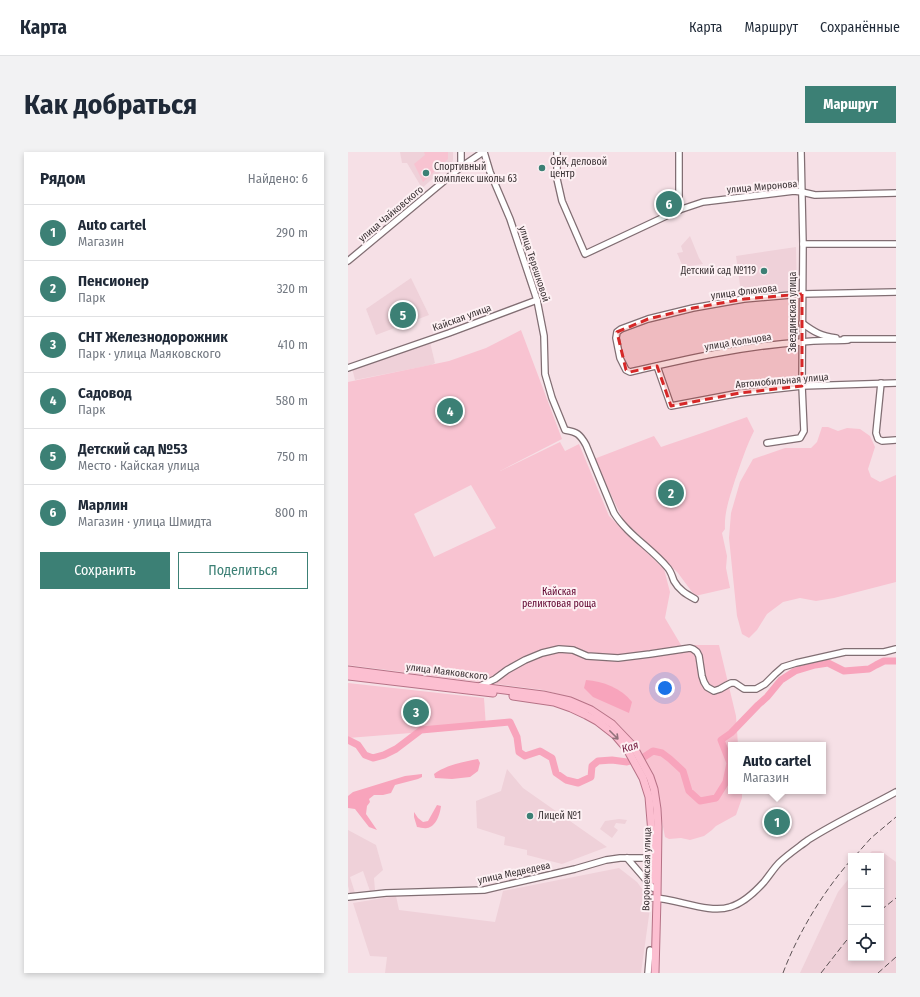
<!DOCTYPE html>
<html lang="ru">
<head>
<meta charset="utf-8">
<style>
  body { margin:0; font-family:"Fira Sans Condensed",sans-serif; background:#f2f2f3; color:#1f2937 }
  .controls { position:absolute; right:12px; bottom:12px; display:grid; overflow:hidden; border-radius:0px; box-shadow:0 2px 6px #0003 }
  .controls button { width:36px; height:36px; display:grid; place-items:center; padding:0; border:0; border-bottom:1px solid #e0e1e3; background:#fff; color:#1f2937; font:20px sans-serif }
  .you { position:absolute; left:317px; top:536px; width:14px; height:14px; margin:-10px; border:3px solid #fff; border-radius:50%; background:#1a73e8; box-shadow:0 0 0 6px #1a73e833 }
  .badge { display:grid; place-items:center; width:26px; height:26px; border-radius:50%; background:#3c8075; color:#fff; font-size:13px; font-weight:700 }
  .pin { position:absolute; translate:-50% -50%; border:2px solid #fff; box-shadow:0 1px 4px #0006 }
  .popup { position:absolute; left:380px; top:590px; width:98px; height:52px; box-sizing:border-box; display:grid; place-content:center; border-radius:0px; background:#fff; filter:drop-shadow(0 1px 3px #0005); font-size:13px; white-space:nowrap; color:#747a83 }
  .popup b { font-size:15px; color:#1f2937 }
  .popup::after { content:''; position:absolute; left:50%; top:100%; margin-left:-8px; border:8px solid transparent; border-top-color:#fff }
  .list { margin:0; padding:0; list-style:none }
  h2 { display:flex; justify-content:space-between; align-items:center; height:52px; margin:0; padding:0 16px; font-size:17px }
  h2 small { font-size:13px; font-weight:400; color:#747a83 }
  .list li { display:grid; grid-template-columns:26px 1fr auto; gap:12px; align-items:center; box-sizing:border-box; height:56px; padding:0 16px; border-top:1px solid #e0e1e3 }
  .list b { display:block; font-size:15px; white-space:nowrap }
  .list p { margin:0; font-size:13px; white-space:nowrap; color:#747a83 }
  .list em { font-size:13px; font-style:normal; color:#747a83 }
  .actions { display:flex; gap:8px; padding:12px 16px }
  .actions a { flex:1; padding:9px 0; border:1px solid #3c8075; border-radius:0px; text-align:center; font-size:14px; color:#3c8075 }
  .actions .main { background:#3c8075; color:#fff }
  .icon { flex:none; width:22px; height:22px; fill:none; stroke:currentColor; stroke-width:2; stroke-linecap:round; stroke-linejoin:round }
  .map { position:relative; flex:none; width:548px; height:821px; overflow:hidden; border-radius:0px }
  header { display:flex; align-items:center; gap:24px; box-sizing:border-box; height:56px; padding:0 20px; background:#fff; border-bottom:1px solid #e0e1e3 }
  header strong { font-size:19px }
  nav { display:flex; gap:22px; margin-inline-start:auto; font-size:14px }
  .intro { display:flex; align-items:center; justify-content:space-between; box-sizing:border-box; height:96px; padding:0 24px }
  h1 { margin:0; font-size:28px }
  .button { padding:10px 18px; border-radius:0px; background:#3c8075; color:#fff; font-size:14px; font-weight:700 }
  main { display:flex; gap:24px; padding:0 24px }
  aside { flex:1; background:#fff; border-radius:0px; box-shadow:0 2px 6px #0003 }
  .map>svg:first-child { display:block }
</style>
</head>
<body>
<header>
<strong>Карта</strong>
<nav><a>Карта</a><a>Маршрут</a><a>Сохранённые</a></nav>
</header>
<div class="intro"><h1>Как добраться</h1><a class="button">Маршрут</a></div>
<main>
<aside>
<h2>Рядом<small>Найдено: 6</small></h2>
<ul class="list">
<li><span class="badge">1</span><div><b>Auto cartel</b><p>Магазин</p></div><em>290 m</em></li>
<li><span class="badge">2</span><div><b>Пенсионер</b><p>Парк</p></div><em>320 m</em></li>
<li><span class="badge">3</span><div><b>СНТ Железнодорожник</b><p>Парк · улица Маяковского</p></div><em>410 m</em></li>
<li><span class="badge">4</span><div><b>Садовод</b><p>Парк</p></div><em>580 m</em></li>
<li><span class="badge">5</span><div><b>Детский сад №53</b><p>Место · Кайская улица</p></div><em>750 m</em></li>
<li><span class="badge">6</span><div><b>Марлин</b><p>Магазин · улица Шмидта</p></div><em>800 m</em></li>
</ul>
<div class="actions"><a class="main">Сохранить</a><a>Поделиться</a></div>
</aside>
<div class="map">
<svg width="548" height="821" viewBox="0 0 548 821">
  <rect width="100%" height="100%" fill="#f6e0e6"/>
  <g fill="#efd1d9">
    <path d="M52,0H105V9L74,36L59,11H54Z"/>
    <path d="M342,84L351,106L355,112L335,115L329,101L335,100L333,94Z"/>
    <path d="M448,95L449,139L393,141L388,104Z"/>
    <path d="M63,126L81,163L28,183L18,157Z"/>
    <path d="M82,190L87,211L83,213L7,228L4,216Z"/>
    <path d="M159,617L175,636L259,695L214,712L179,703V698L156,693L157,685L129,676L128,649L153,639Z"/>
    <path d="M271,667L279,668L277,672L268,671L266,675L270,678L264,686L252,677L257,669Z"/>
    <path d="M0,678L28,693L35,718L26,726L27,738L22,739L15,719L2,725L7,741H2L0,734Z"/>
    <path d="M524,699H533L548,710V821H452L490,740L503,724V806H533V704H519Z"/>
    <path d="M271,716L289,730L303,749L293,821H37L39,805L22,804L5,751L48,744L51,758L147,770L155,739Z"/>
  </g>
  <g fill="#f8c3d1" fill-rule="evenodd">
    <path d="M76,0H100V7L75,30L66,12L77,3Z"/>
    <path d="M173,178L214,287L152,319L212,290L217,299L231,292L261,364L316,417L322,440L317,466L333,493H371L388,564L390,593H383V639H394V646L388,663L368,674L364,678L356,684L342,688L333,686L321,687L317,685L306,629L296,605L284,587L269,571L248,556L225,546L195,538L0,513V230L101,209L138,196ZM123,333L148,376L86,405L66,362Z"/>
    <path d="M399,265L406,279C398,295 393,311 387,328C382,344 376,360 377,377L374,381L379,404L378,416L382,436L347,444L330,421L287,379L276,370L246,307L306,284L313,295L354,281Z"/>
    <path d="M474,275H480L490,279L499,276L512,277L522,284L527,295L520,317L523,325L532,330L548,323V430L486,446L468,449L452,446L435,450L419,462L409,478L401,486L394,482L389,464L381,386L383,361L392,330L405,307L437,296H463L469,290Z"/>
    <path d="M0,531L136,546L138,575L0,586Z"/>
  </g>
  <g fill="#f8a4bc">
    <path d="M238,528C255,529 273,536 284,550L281,561L245,545L236,536Z"/>
    <path d="M130,607L132,611L130,619L122,625L104,627L87,626L86,622C98,613 115,610 130,607Z"/>
    <path d="M74,622V625L70,627L47,633L43,641L35,643H26L21,647L22,650L19,654L18,662L29,678L21,675L7,657L0,656V644L5,640L57,624Z"/>
    <path d="M89,653L93,654C92,662 88,675 79,676C76,677 72,675 69,675L66,665V660L70,666L75,670L80,669Z"/>
  </g>
  <g fill="none" stroke-linecap="round" stroke-linejoin="round">
    <path stroke="#f8a4bc" stroke-width="7" d="M0,588L10,593L17,603L25,606L36,603L48,597L73,578L162,570L169,585L171,600L177,604L192,599L204,606L208,621L218,628L230,631L243,625L244,614L250,609L264,608L279,610L296,605L305,599L314,601L322,607L335,619L341,639L352,649L368,646L378,630L382,611L373,588L383,581L410,553L419,545L433,528L447,519L467,513L480,511L496,519L521,517L528,513L536,509H548"/>
    <g stroke="#816e73" stroke-width="8">
      <g id="minor">
        <path d="M113,0V15"/>
        <path d="M136,0L142,20L162,67L189,148L196,184L197,222L204,246L217,278C229,280 232,282 238,293L266,361C279,382 303,396 319,415C323,419 324,424 326,429C331,438 338,442 347,447"/>
        <path d="M209,0V27L214,49L237,102L331,58L355,50L446,39L454,40L467,43L548,41"/>
        <path d="M331,58V0"/>
        <path d="M455,92H548"/>
        <path d="M0,109L113,15L135,0"/>
        <path d="M454,171C466,180 473,184 488,186"/>
        <path d="M496,187H548"/>
        <path d="M500,188C484,189 469,188 454,190C396,194 338,207 282,220L278,218L272,206L268,186L269,180L273,177L300,167L345,156L396,147L454,142L548,140"/>
        <path d="M309,214L323,254L392,241L454,234L548,231"/>
        <path d="M0,216L101,181L189,148"/>
        <path d="M533,231L528,281L530,287L534,289L548,288"/>
        <path d="M419,291L452,286L456,279L454,234L455,92L453,0"/>
        <path d="M132,534L147,527L159,518L177,508L194,501L211,497L225,498L239,504L270,506L302,502L342,496L345,497L349,500L351,504L354,524L356,530L359,535L366,539L372,537L379,533L383,531H387L396,537H408L417,532L427,522L435,515L448,511L497,500H536L548,497"/>
        <path d="M279,706L305,736"/>
        <path d="M0,745L38,741L136,738L227,717L258,708L272,706H307"/>
        <path d="M304,746C328,746 360,762 382,755C396,751 407,740 416,730C421,724 426,716 431,711C439,703 451,695 460,688C488,670 519,656 548,640"/>
        <path d="M300,821L302,798"/>
      </g>
    </g>
    <g stroke="#b67286" stroke-width="9">
      <g id="major">
        <path d="M0,518L195,543L222,549L243,558L264,572L285,594L302,625L306,637L309,657L310,675L309,746L307,821"/>
        <path d="M0,524L145,541"/>
        <path d="M165,544L206,550L223,556L238,563L249,569L267,583L279,597L295,626L301,645L305,694V728"/>
      </g>
    </g>
    <use href="#minor" stroke="#fff" stroke-width="5.5"/>
    <use href="#major" stroke="#fcbfd1" stroke-width="7"/>
    <g stroke="#5c5154" stroke-width="1" stroke-dasharray="6 3" stroke-linecap="butt">
      <path d="M507,704L523,686L548,665"/>
      <path d="M533,758L548,746"/>
      <path d="M435,821C450,781 475,740 503,708"/>
      <path d="M473,821L498,789L503,784"/>
      <path d="M530,821L548,805"/>
    </g>
  </g>
  <defs><path id="oneway-shaft" d="M-6 0H5M1.5-3L5.5 0L1.5 3" fill="none" stroke-width="1.6" stroke-linecap="round" stroke-linejoin="round"/></defs>
  <use stroke="#91717a" href="#oneway-shaft" transform="translate(266 583) rotate(45)"/>
  <path fill="#d62828" fill-opacity="0.2" stroke="#d62828" stroke-width="3" stroke-dasharray="8 5" stroke-linejoin="round" d="M454,142V234L392,241L323,254L309,214L282,220L278,218L269,180L300,167L345,156L396,147Z"/>
  <g fill="#3c8075" stroke="#fdf0f3" stroke-width="1.5">
    <circle cx="194" cy="16" r="4"/>
    <circle cx="78" cy="21" r="4"/>
    <circle cx="416" cy="119" r="4"/>
    <circle cx="182" cy="664" r="4"/>
  </g>
  <g text-anchor="middle" dominant-baseline="central" stroke-width="4" stroke-linejoin="round" paint-order="stroke">
    <g font-size="10" fill="#393133" stroke="#fdf0f3" text-anchor="start">
      <text x="202" y="10">ОБК, деловой<tspan x="202" dy="12">центр</tspan></text>
      <text x="86" y="15">Спортивный<tspan x="86" dy="12">комплекс школы 63</tspan></text>
      <text x="408" y="119" text-anchor="end">Детский сад №119</text>
      <text x="190" y="664">Лицей №1</text>
    </g>
    <g font-size="10" fill="#393133" stroke="#fdf0f3">
      <text transform="translate(414 35) rotate(-5)">улица Миронова</text>
      <text transform="translate(43 62) rotate(-40)">улица Чайковского</text>
      <text transform="translate(186 112) rotate(72)">улица Терешковой</text>
      <text transform="translate(396 140) rotate(-7)">улица Флюкова</text>
      <text transform="translate(445 160) rotate(-90)">Звездинская улица</text>
      <text transform="translate(114 166) rotate(-20)">Кайская улица</text>
      <text transform="translate(390 190) rotate(-9)">улица Кольцова</text>
      <text transform="translate(434 229) rotate(-5)">Автомобильная улица</text>
      <text transform="translate(99 520) rotate(7)">улица Маяковского</text>
      <text transform="translate(299 717) rotate(-89)">Воронежская улица</text>
      <text transform="translate(166 721) rotate(-12)">улица Медведева</text>
    </g>
    <g font-size="10" fill="#5d002c" stroke="#fdf0f3">
      <text x="211" y="440">Кайская<tspan x="211" dy="12">реликтовая роща</tspan></text>
    </g>
    <g font-size="11" font-style="italic" fill="#71173c" stroke="#fdf0f3">
      <text transform="translate(282 595) rotate(-17)">Кая</text>
    </g>
  </g>
</svg>
<div class="controls">
<button>+</button>
<button>−</button>
<button><svg class="icon" aria-label="locate" viewBox="0 0 24 24"><circle cx="12" cy="12" r="6"/><path d="M12 2v4M12 18v4M2 12h4M18 12h4"/></svg></button>
</div>
<div class="you"></div>
<div class="pin badge" style="left:429px;top:670px">1</div>
<div class="popup"><b>Auto cartel</b>Магазин</div>
<div class="pin badge" style="left:323px;top:341px">2</div>
<div class="pin badge" style="left:68px;top:560px">3</div>
<div class="pin badge" style="left:102px;top:259px">4</div>
<div class="pin badge" style="left:55px;top:163px">5</div>
<div class="pin badge" style="left:321px;top:52px">6</div>
</div>
</main>
</body>
</html>
